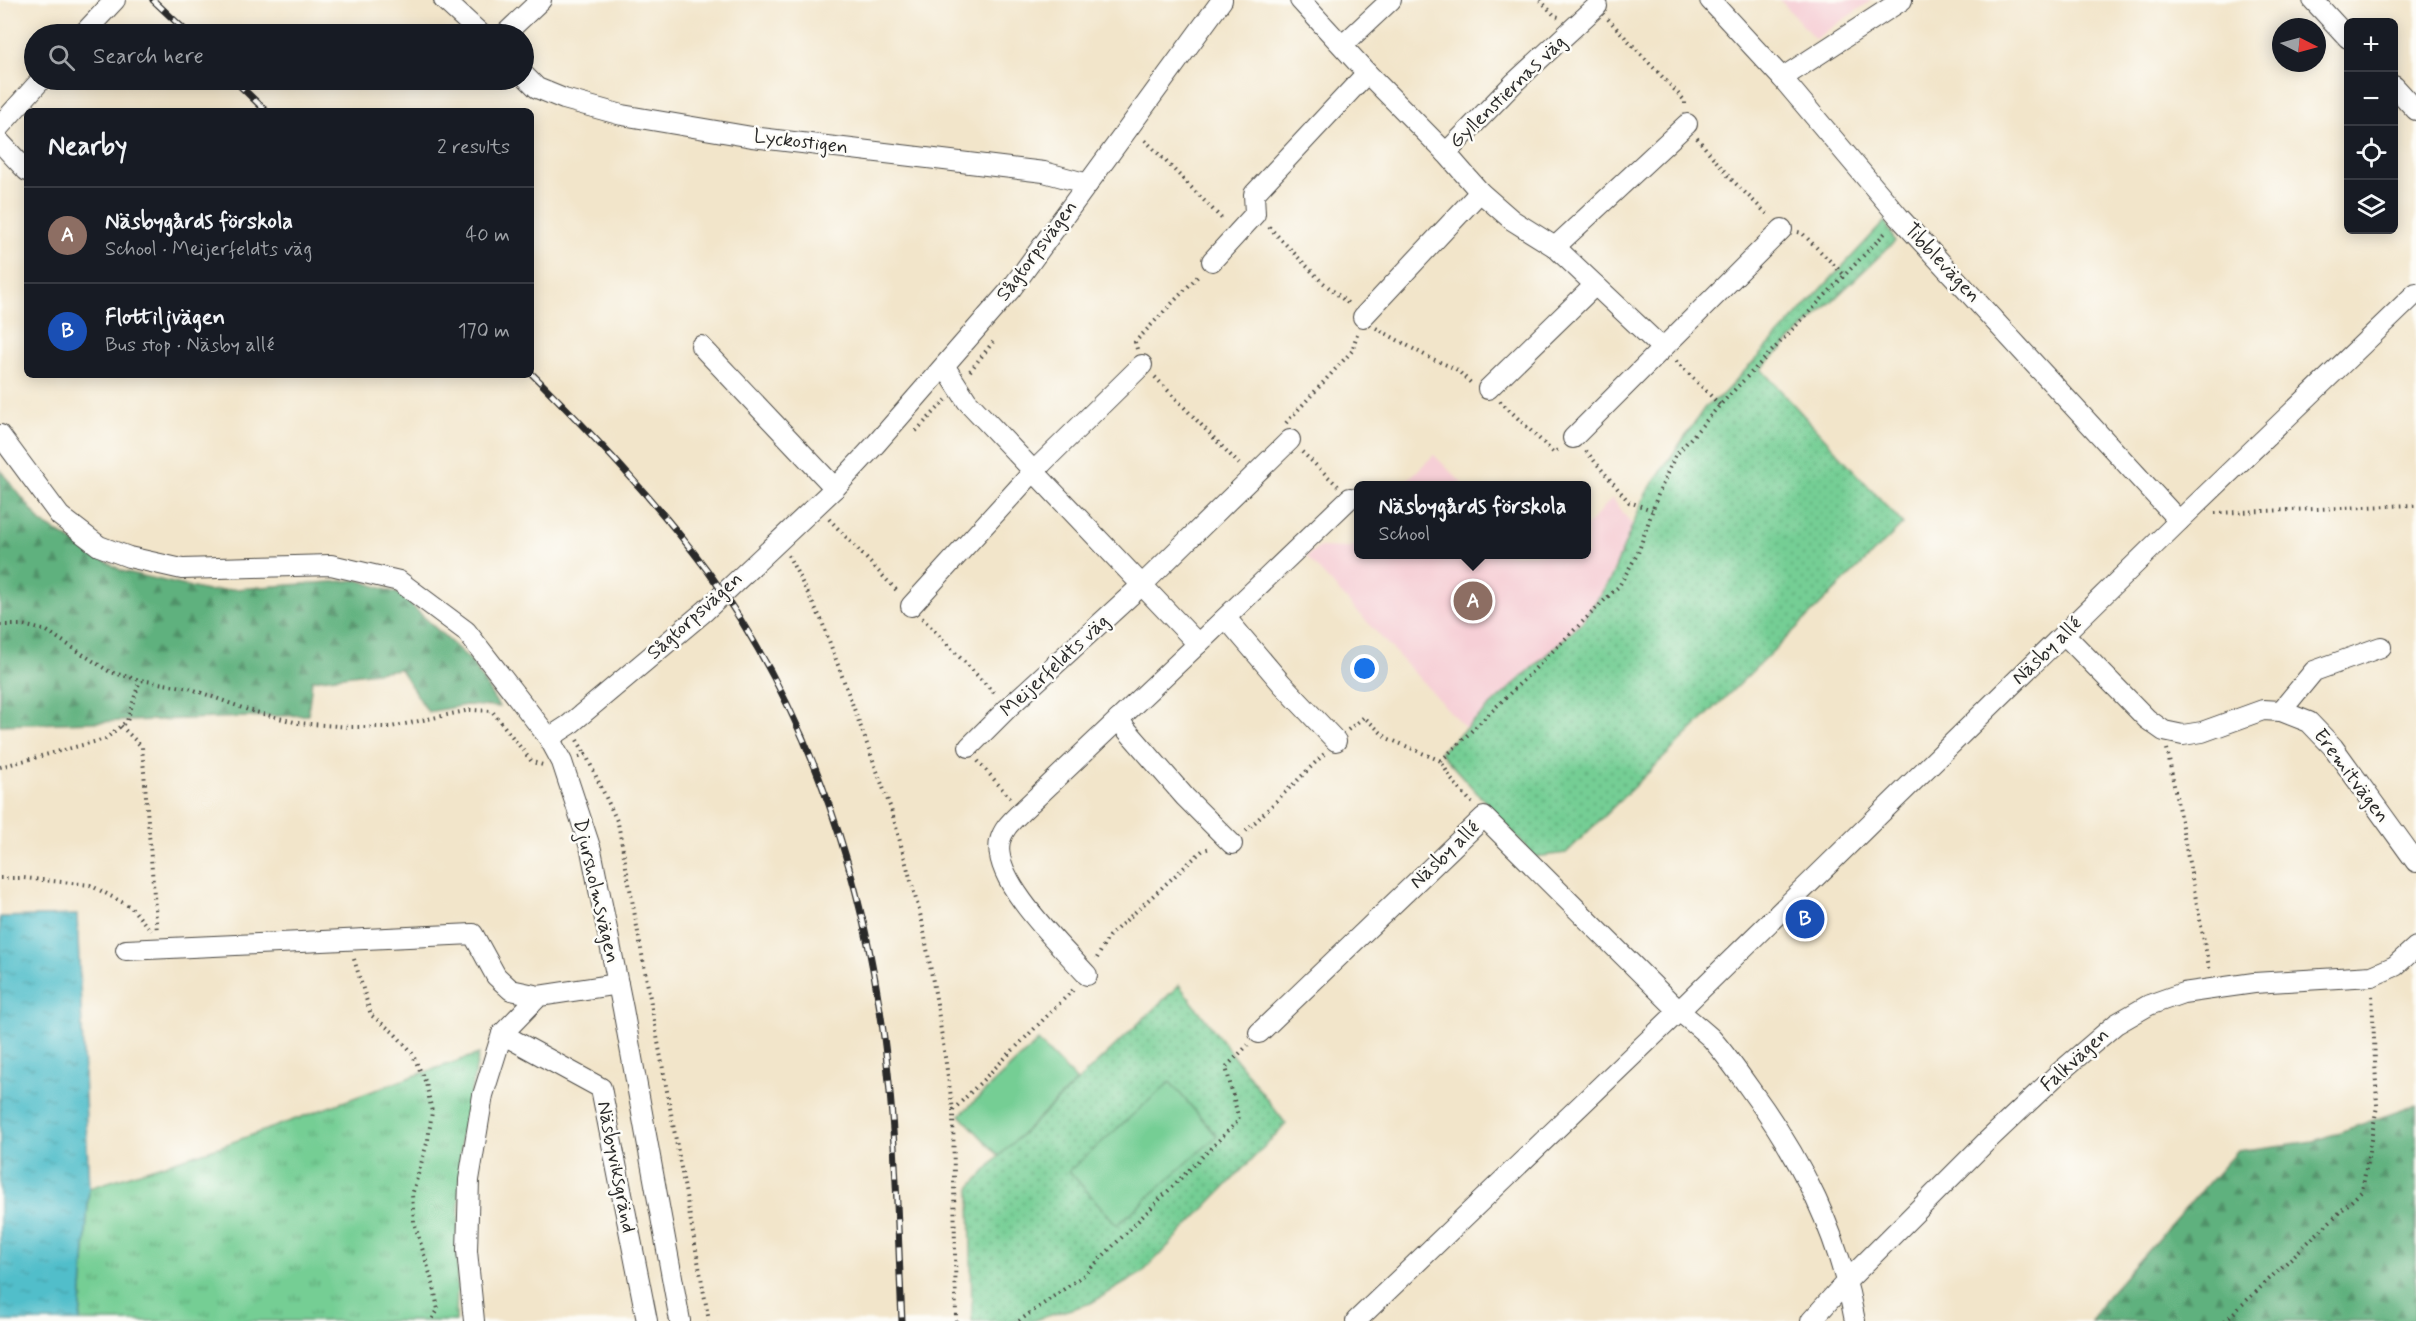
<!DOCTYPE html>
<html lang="en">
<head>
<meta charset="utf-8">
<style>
  body { margin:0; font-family:Mynerve,sans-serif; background:#242831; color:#f1f3f6 }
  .controls { position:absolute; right:18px; top:18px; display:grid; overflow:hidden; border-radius:9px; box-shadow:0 3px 15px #0003 }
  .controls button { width:54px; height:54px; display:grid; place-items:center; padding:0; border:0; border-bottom:2px solid #363941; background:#171b24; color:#f1f3f6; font:30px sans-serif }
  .compass { position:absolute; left:2272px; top:18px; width:54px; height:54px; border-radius:50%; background:#171b24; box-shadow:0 3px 15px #0003; rotate:96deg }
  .you { position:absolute; left:1365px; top:669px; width:21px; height:21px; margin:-15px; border:4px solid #fff; border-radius:50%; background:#1a73e8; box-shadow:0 0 0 9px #1a73e833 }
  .badge { display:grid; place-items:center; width:39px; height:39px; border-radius:50%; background:#db2777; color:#fff; font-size:20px; font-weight:700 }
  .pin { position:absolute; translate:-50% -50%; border:3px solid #fff; box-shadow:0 2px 6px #0006 }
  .popup { position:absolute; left:1354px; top:481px; width:237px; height:78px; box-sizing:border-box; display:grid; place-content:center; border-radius:9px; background:#171b24; filter:drop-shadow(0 2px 4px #0005); font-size:20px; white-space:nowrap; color:#9ea1a6 }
  .popup b { font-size:22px; color:#f1f3f6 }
  .popup::after { content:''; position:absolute; left:50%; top:100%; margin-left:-12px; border:12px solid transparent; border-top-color:#171b24 }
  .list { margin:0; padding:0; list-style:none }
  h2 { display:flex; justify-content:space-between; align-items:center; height:78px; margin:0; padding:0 24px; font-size:26px }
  h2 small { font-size:20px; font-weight:400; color:#9ea1a6 }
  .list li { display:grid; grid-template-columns:39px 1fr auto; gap:18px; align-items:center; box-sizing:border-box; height:96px; padding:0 24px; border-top:2px solid #363941 }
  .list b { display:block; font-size:22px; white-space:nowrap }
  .list p { margin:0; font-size:20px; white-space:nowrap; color:#9ea1a6 }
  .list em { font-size:20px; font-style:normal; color:#9ea1a6 }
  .icon { flex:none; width:33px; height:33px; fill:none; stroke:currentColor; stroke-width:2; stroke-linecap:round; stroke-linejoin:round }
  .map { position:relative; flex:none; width:2416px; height:1321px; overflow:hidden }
  .search { position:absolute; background:#171b24; box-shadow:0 3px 15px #0003; left:24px; top:24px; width:510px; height:66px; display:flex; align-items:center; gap:15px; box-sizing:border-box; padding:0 21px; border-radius:33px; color:#9ea1a6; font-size:22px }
  .panel { position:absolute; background:#171b24; box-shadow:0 3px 15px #0003; left:24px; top:108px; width:510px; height:270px; border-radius:9px }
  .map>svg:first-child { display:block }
</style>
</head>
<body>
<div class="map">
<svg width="2416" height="1321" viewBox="0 0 2416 1321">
  <defs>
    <pattern id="grass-tufts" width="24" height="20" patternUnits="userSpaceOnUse" patternTransform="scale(1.5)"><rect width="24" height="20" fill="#74ce94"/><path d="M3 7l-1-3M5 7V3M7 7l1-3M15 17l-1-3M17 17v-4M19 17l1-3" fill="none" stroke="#5fa779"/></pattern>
    <pattern id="forest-firs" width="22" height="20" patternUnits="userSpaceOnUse" patternTransform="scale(1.5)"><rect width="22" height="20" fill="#5fb17e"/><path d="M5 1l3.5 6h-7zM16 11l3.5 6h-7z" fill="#4f9067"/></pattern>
    <pattern id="park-dots" width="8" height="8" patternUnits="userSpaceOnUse" patternTransform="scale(1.5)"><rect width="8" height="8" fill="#74ce94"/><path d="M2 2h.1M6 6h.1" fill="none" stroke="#5fa779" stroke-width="1.8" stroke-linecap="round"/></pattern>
    <pattern id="water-ripples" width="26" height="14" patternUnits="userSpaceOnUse" patternTransform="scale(1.5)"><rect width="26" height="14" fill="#51beca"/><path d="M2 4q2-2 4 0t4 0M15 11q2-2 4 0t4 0" fill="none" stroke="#439ba4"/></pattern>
  </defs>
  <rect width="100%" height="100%" fill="#fdfcf7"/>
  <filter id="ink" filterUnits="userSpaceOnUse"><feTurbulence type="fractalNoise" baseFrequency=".0167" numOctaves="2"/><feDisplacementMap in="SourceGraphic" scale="12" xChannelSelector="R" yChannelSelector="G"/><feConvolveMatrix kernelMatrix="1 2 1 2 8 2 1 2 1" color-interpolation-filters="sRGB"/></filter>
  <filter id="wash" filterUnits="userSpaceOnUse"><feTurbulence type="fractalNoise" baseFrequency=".008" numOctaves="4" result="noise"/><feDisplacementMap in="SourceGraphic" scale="24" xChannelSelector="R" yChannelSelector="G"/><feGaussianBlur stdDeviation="1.35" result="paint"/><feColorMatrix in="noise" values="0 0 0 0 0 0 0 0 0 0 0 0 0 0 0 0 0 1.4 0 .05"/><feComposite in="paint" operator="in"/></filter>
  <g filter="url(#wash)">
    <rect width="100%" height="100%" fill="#f2e5ca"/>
    <g fill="#f6cfd6">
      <path d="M1780,0H1872L1815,39Z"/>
      <path d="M1434,455L1464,485H1402Z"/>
      <path d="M1612,498L1633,526L1610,580L1582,622L1467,730L1306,556L1320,547L1347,548L1359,544V554H1587V526Z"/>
    </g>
    <path fill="url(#grass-tufts)" stroke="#507c60" stroke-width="1.5" d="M479,1054L461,1137L456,1321H80L89,1188L219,1147L422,1073Z"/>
    <g fill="url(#forest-firs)" stroke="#456e54" stroke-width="1.5">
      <path d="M0,470L42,523L122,571L207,591L358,580L399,594L472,662L499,707L466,705L428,712L400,669L312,680L308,715L0,725Z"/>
      <path d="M2416,1105V1321H2091L2107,1296L2237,1151L2314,1141Z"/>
    </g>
    <g fill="url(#park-dots)" stroke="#507c60" stroke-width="1.5">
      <path d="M1885,221L1895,241L1761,369L1903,524L1566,853L1535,857L1440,752L1582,622L1610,580L1645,495L1705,407L1723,394Z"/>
      <path d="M1179,985L1286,1124L1142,1273L1091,1303L1031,1321H972L970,1188L999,1156Z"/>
    </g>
    <g fill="#74ce94" stroke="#507c60" stroke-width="1.5">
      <path d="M1038,1041L1077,1081L999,1156L960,1115Z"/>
      <path d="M1170,1082L1217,1136L1117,1225L1069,1171Z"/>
    </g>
    <path fill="url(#water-ripples)" stroke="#3e747a" stroke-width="1.5" d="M77,915L89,1188L80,1321H0V917Z"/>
  </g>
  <g filter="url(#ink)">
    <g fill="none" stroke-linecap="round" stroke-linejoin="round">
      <g stroke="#494743" stroke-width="22">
        <g id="minor">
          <path d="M444,0L481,34"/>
          <path d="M1300,0L1367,73L1446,153L1480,192L1512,220L1555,247L1662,348"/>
          <path d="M1710,0L1782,78L1899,217L2179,521"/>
          <path d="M2313,0L2348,38"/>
          <path d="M83,34L115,0"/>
          <path d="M505,34L541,0"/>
          <path d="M1343,45L1391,0"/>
          <path d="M524,75L537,88L564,99L622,115L752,137L1044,172L1088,184"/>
          <path d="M1782,78L1902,0"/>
          <path d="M2394,86L2416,110"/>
          <path d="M0,126L41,80"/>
          <path d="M0,142L27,171"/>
          <path d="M1446,153L1515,82L1597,6"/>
          <path d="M1555,247L1687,124"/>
          <path d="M1212,261L1255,214L1254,194L1367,73"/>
          <path d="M1363,317L1480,192"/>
          <path d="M701,346L835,488"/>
          <path d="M945,367L967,401L1198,644L1350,498"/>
          <path d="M1488,389L1595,285"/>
          <path d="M0,435L60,516L99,546L129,557L182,569L331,565L399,581L466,631L549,738L562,762L591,850L623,1009L680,1321"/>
          <path d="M1573,438L1782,229"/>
          <path d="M911,606L1033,472L1142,365"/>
          <path d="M1226,618L1282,684L1336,741"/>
          <path d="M2064,634L2147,719L2164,731L2183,735L2202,732L2263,710L2281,711L2309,722L2333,747L2416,862"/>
          <path d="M2281,711L2314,671L2381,647"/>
          <path d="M1118,720L1185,797L1232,844"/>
          <path d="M549,738L569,725L705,611L835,488L875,445L1011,289L1222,0"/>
          <path d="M969,747L1008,708L1142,585L1290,440"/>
          <path d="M126,950L473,934L496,976L511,990L539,996"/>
          <path d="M1087,975C1062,947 991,880 1000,841C1003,828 1013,820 1022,811L1198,644"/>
          <path d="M1259,1033L1484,817L1679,1011C1690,1020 1701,1029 1711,1038C1725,1054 1738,1072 1750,1089C1802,1160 1839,1234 1855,1321"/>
          <path d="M502,1034L601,1088L647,1321"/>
          <path d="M474,1321L467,1251L469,1180L483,1095L502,1034L539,996L618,984"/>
          <path d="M1356,1321L1679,1011L2179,521L2416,293"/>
          <path d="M1811,1321L1847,1281L1986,1142L2060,1072L2116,1024L2149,1005L2183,993L2254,983L2372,976L2395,966L2416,947"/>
        </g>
      </g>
      <g stroke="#494743" stroke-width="4" stroke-dasharray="1.5 4.5" stroke-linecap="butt">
        <path d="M1540,0L1555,16L1559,17"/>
        <path d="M1608,19L1685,101V107"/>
        <path d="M1697,138L1730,178L1769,216"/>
        <path d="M1145,140L1224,221"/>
        <path d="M1269,227L1320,280L1350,305"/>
        <path d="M1798,232L1802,233L1845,276"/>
        <path d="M1376,328L1428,357L1456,369L1472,384"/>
        <path d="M1137,349L1135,342L1200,274"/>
        <path d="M1676,361L1720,405"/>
        <path d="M970,371L993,342"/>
        <path d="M1155,377L1239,464"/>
        <path d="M1500,401L1554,453L1560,448"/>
        <path d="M1286,423L1352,351L1357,334"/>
        <path d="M916,431L946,400"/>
        <path d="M1586,451L1629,502L1652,510"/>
        <path d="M1302,452L1338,486"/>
        <path d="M2215,513L2416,505"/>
        <path d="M829,519L899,593"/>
        <path d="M788,555L821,619L891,809L922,921L937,1004L953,1110L956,1321"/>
        <path d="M922,618L996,695"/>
        <path d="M0,625H23L47,631L110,672L140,680L189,688L248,710L298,723L350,727H391L470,710L492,711L532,762L543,765"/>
        <path d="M121,726L142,747L157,932"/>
        <path d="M1348,730L1364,717L1387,738L1441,761L1451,779L1472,803"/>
        <path d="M577,740L586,755"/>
        <path d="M2167,749L2210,972"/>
        <path d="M579,757L586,755L618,823L709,1321"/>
        <path d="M978,761L1010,798"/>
        <path d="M1441,761L1619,586L1638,553L1657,497L1675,456L1720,405L1887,231"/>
        <path d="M0,767L105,739L127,721L140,680"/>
        <path d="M1246,831L1324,754"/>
        <path d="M0,878H24L90,885L131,907L151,931"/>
        <path d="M1097,958L1109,936L1203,850L1211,848"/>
        <path d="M354,959L371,1015L393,1032L411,1051L426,1083L432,1112L428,1140L412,1195L414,1222L434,1287L438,1310L431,1321"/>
        <path d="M953,1110L1075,988"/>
        <path d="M1019,1321L1084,1275L1239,1120L1226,1067L1248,1045"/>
        <path d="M2225,1321L2362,1191L2377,1106L2372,994"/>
      </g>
      <use href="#minor" stroke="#fff" stroke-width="20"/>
      <g stroke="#2b2b2b" stroke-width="7">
        <g id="rail">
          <path d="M153,0L189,34"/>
          <path d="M234,80L266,111"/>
          <path d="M531,373C594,436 654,499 707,570C801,699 856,853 880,1010C896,1112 897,1217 902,1321"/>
        </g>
      </g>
      <use href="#rail" stroke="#fdfcf7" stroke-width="4.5" stroke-dasharray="14" stroke-linecap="butt"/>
    </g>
  </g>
  <g text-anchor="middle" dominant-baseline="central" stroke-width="5" stroke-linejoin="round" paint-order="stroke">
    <g font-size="20" fill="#2b2b2b" stroke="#fdfcf7">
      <text transform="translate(1508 92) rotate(-44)">Gyllenstiernas väg</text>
      <text transform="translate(801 142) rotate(7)">Lyckostigen</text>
      <text transform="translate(1037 251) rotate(-53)">Sågtorpsvägen</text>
      <text transform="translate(1942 263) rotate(47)">Tibblevägen</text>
      <text transform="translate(695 616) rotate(-42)">Sågtorpsvägen</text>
      <text transform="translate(2047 651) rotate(-44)">Näsby allé</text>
      <text transform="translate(1055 666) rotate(-43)">Meijerfeldts väg</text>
      <text transform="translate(2351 776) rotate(53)">Eremitvägen</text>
      <text transform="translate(1445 855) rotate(-44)">Näsby allé</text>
      <text transform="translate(596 891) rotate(77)">Djursholmsvägen</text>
      <text transform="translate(2075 1060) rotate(-42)">Falkvägen</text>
      <text transform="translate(616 1167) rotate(79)">Näsbyviksgränd</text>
    </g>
  </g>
</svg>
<div class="controls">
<button>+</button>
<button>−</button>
<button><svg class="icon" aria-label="locate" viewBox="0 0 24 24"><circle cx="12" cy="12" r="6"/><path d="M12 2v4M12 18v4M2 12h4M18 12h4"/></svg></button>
<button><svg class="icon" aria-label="layers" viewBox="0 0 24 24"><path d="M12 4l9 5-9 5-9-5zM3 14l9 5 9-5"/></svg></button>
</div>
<svg class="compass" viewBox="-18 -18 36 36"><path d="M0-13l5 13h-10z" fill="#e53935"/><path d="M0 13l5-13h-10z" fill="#9ea1a6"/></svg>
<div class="you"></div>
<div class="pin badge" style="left:1473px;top:601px;background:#8d6e63">A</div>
<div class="popup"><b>Näsbygårds förskola</b>School</div>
<div class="pin badge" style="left:1805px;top:919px;background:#1a4fb4">B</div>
<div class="search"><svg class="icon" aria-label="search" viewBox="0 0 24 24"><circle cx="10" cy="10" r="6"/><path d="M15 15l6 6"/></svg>Search here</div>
<section class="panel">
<h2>Nearby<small>2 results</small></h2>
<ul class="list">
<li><span class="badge" style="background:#8d6e63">A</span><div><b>Näsbygårds förskola</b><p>School · Meijerfeldts väg</p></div><em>40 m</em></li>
<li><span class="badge" style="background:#1a4fb4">B</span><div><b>Flottiljvägen</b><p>Bus stop · Näsby allé</p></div><em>170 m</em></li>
</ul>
</section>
</div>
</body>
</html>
